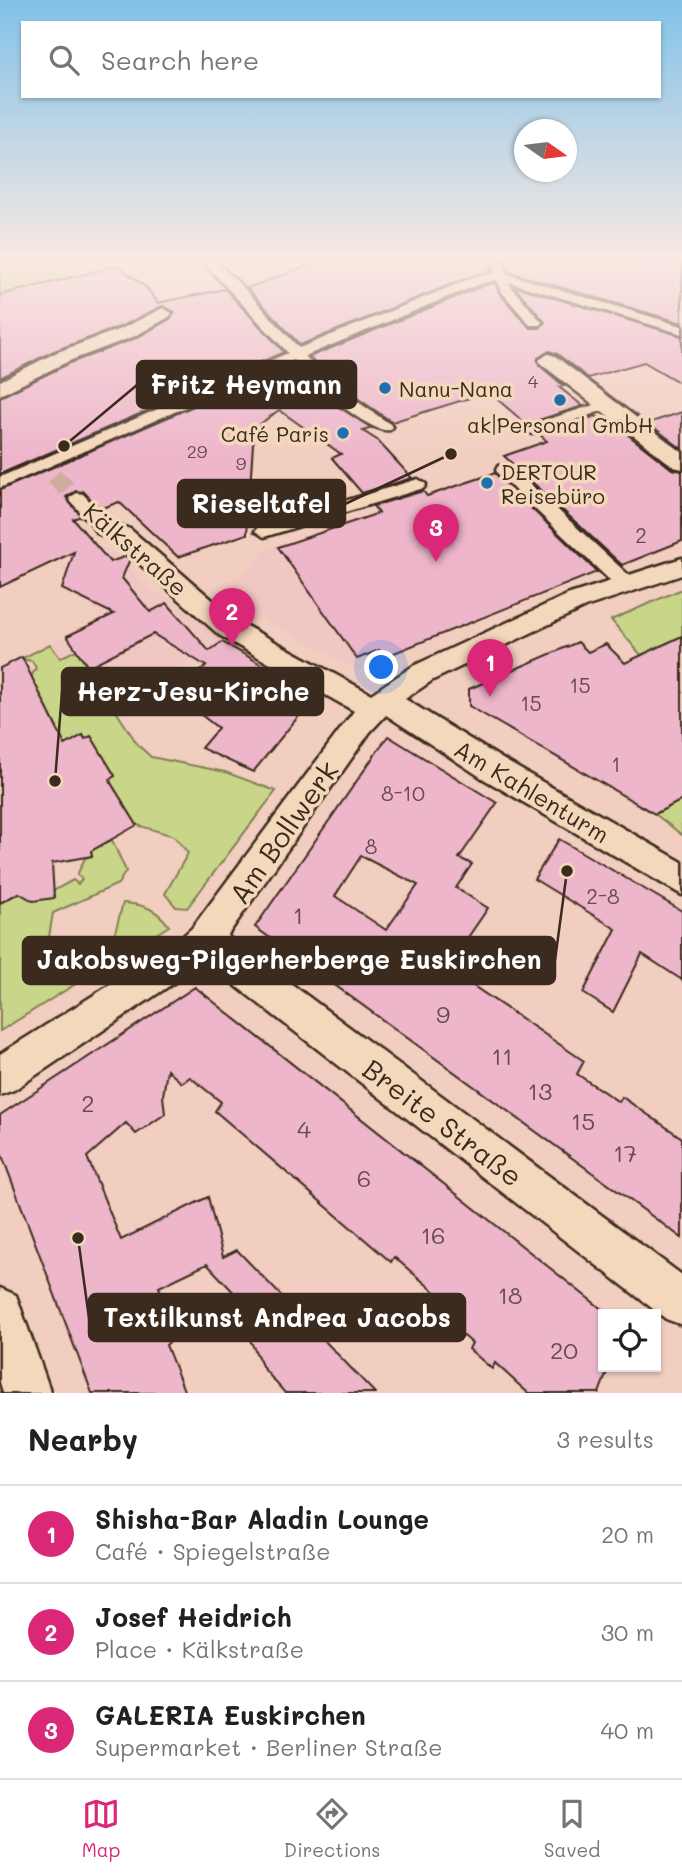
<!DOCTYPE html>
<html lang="en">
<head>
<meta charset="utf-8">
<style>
  body { margin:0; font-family:Mali,sans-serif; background:#f6f6f6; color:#202124 }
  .controls { position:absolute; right:21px; bottom:21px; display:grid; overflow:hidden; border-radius:0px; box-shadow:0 2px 5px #0004 }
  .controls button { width:63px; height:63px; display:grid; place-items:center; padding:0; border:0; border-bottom:2px solid #e0e0e0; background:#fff; color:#202124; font:35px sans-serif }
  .compass { position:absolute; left:514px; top:119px; width:63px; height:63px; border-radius:50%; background:#fff; box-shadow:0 2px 5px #0004; rotate:104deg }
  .you { position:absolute; left:382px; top:668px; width:24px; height:24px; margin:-18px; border:5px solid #fff; border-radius:50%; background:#1a73e8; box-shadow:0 0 0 10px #1a73e833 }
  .badge { display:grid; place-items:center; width:46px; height:46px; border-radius:50%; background:#db2777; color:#fff; font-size:23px; font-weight:700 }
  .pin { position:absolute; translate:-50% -58px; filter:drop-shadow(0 2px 4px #0008) }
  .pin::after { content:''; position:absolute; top:37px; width:24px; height:21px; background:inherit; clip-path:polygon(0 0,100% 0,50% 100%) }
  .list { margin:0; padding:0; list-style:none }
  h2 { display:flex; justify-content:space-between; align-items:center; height:91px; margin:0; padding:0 28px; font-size:30px }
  h2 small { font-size:23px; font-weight:400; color:#757577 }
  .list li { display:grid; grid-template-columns:46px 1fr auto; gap:21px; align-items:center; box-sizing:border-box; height:98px; padding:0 28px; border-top:2px solid #e0e0e0 }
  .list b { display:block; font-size:26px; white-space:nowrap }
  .list p { margin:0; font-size:23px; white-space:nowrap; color:#757577 }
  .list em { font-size:23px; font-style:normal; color:#757577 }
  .icon { flex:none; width:38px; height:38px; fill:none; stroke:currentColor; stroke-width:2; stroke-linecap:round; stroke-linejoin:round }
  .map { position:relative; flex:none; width:682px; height:1393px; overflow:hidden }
  .search { position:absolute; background:#fff; box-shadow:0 2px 5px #0004; left:21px; right:21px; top:21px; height:77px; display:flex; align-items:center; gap:18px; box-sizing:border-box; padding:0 24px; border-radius:0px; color:#757577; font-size:26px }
  .sheet { height:385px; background:#fff }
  nav { display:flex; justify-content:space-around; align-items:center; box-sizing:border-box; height:98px; border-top:2px solid #e0e0e0; background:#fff; font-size:19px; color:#757577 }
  nav a { display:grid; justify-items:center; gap:4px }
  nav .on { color:#db2777 }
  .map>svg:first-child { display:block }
</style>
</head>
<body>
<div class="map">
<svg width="682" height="1393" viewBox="0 0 682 1393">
  <rect width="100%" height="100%" fill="#f2cec0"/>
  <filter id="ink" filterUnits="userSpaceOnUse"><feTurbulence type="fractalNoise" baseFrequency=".0143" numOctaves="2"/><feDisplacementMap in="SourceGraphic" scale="14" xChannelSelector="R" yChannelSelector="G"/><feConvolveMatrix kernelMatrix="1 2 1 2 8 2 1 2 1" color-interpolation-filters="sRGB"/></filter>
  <g filter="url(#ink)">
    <g fill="#f1c7c3">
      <path d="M491,474L594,573L384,657L359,671L248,611L230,581L249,568L265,550Z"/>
      <path d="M106,548L116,554L152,591L177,602L222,642L210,651L206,649L118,715L77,650L60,658L50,644L102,620L80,592L74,594L62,589L64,583L71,580L60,567L98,549Z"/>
    </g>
    <g fill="#c9d68a" stroke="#828054" stroke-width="2">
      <path d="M88,260L113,268L0,300V261Z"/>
      <path d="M682,589V636L641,655L611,620Z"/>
      <path d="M50,644L60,658L76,650L138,745L151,757L225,772L276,791L187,908L176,907L165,894L188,853L174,836L137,825L111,783L110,779L115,776L91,736L85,739L83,735L78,738L80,741L63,750L57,728L31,677L36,668L32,661L21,659Z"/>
      <path d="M682,800V835L655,814Z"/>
      <path d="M112,840L126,871L118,884L53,913L44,966L114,936L123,903C143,904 157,909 169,926L0,1031V903L18,892L22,895L47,893V899L54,898L53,891L73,880L78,884L82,879L77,875L85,858L92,856L91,851Z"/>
    </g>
    <g fill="#eeb6cb" stroke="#3b2a1e" stroke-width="2" fill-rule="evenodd">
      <path d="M324,260H497L491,265L492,271L474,275L300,345L247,288Z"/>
      <path d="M504,260H682V323L509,272Z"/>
      <path d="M118,266L146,287L158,303L225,289L284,352L0,474V397L70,363L136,338L170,319L175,312L162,306L122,326L54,351L0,378V295Z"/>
      <path d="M495,283L499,293L530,328H540L545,322L514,286L682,336V384L644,362L588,378L557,354L549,351L538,358L539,365L564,386L559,387L583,406L526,424L489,392L392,422L331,380L309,357L483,286Z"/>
      <path d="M293,363L337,406L372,428L363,431L377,440L412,478L362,493L332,458L341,454L279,410L259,425L253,444L247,534L178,557L119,502L100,509L83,491H76L66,497L81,516L73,519L110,562L127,556L130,559L122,578L150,612L167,603L209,651L222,642L316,695L253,772L201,748L218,728L173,693L206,666L153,634L88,667L67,636L114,614L62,589L74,552L0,587V490Z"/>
      <path d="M682,412V449L648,423Z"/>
      <path d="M596,416L618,433L623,431L672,469L682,471V541L622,565L504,456L547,441L539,434Z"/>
      <path d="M495,473L597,572L384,657L379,650L357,659L278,547L379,513L373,506L423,491L427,496Z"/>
      <path d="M682,636V800L655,814L469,706V689L578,642L588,652L606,644L625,663Z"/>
      <path d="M22,657L65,745L83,735L85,739L91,736L115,776L110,779L111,783L137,825L91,851L92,856L52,863L54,898L33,901L19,893L0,903V668Z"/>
      <path d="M388,736L497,803L459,858L472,864L456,888L488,908L447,968L584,1061L577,1074L619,1102L622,1097L682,1138V1238L255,927ZM361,856L418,885L386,930L335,896Z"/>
      <path d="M559,839L682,911V980L642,954L613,1012L583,993L616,929L534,879Z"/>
      <path d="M195,987L603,1310V1367H609L599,1393H528L495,1363L492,1369L469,1349L472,1343L456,1329L462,1315L394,1257L391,1262L215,1111L221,1102L190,1077L182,1083L167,1070L163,1096L165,1114L136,1134L126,1123L87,1157L121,1240L208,1197L223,1257L237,1250L375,1393H285L263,1368L245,1329L257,1317L207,1264L159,1287L178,1334L166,1345L185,1393H92L0,1150V1115Z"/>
    </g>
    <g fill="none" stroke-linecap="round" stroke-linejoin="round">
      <path stroke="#cdada0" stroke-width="18" stroke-dasharray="18 9" stroke-linecap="butt" d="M54,476L77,498"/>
      <g stroke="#3b2a1e" stroke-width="5">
        <g id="pedestrian">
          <path d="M201,260H214L242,286L299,348L475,277L495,273L493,266L499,262L503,263L507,274L682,326V334L509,282L511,287L542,322L540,325H530L501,291L497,280L482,283L305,356L329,382L390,424L393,427L390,430C370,435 306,378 294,360L0,488V477L288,353Z"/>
          <path d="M302,260H316L308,265Z"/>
          <path d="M606,401L613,405L611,408L532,434L524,429L527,426Z"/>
          <path d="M504,465L510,466L633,579L635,584L633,589H619L498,474L496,470L498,466Z"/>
          <path d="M418,479L426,484L424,488L264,537L255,531L258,527Z"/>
          <path d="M77,493L83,494L111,524L114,528L111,532H99L71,502L69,498Z"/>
        </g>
      </g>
      <g stroke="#3b2a1e" stroke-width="5">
        <g id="minor">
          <path d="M163,308L172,313L169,317L135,336L69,361L0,395V381L55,353L123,328Z"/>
          <path d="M548,354L555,356L682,452V469L674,467L541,364L539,360Z"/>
          <path d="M105,520L130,529L237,621L371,694L413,666L567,595L682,558V575L585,607L433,680L405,699L504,760L682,862V895L482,778L386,715L370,732L227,936L682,1275V1325L666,1319L205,962L14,1090L0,1095V1054L172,946L192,928L354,711L219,635L114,541L97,533L93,528L97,523Z"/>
          <path d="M0,1288L16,1295L51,1393H3L0,1382Z"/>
        </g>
      </g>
      <use href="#pedestrian" fill="#f4d8bb" fill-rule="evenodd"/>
      <use href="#minor" fill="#f4d8bb" fill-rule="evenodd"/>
    </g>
  </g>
  <linearGradient id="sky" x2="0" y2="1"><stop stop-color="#82c2e8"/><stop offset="0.57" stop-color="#f9e9e3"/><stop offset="1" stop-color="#f9e9e3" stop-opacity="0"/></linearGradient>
  <rect width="682" height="456" fill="url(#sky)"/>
  <g fill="#1f6fb2" stroke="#f4d8bb" stroke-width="2.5">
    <circle cx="385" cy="388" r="7"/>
    <circle cx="560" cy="400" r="7"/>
    <circle cx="343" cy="433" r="7"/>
    <circle cx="487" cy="483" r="7"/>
  </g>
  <g text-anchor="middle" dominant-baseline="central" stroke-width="7" stroke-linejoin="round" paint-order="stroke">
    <g font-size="18" fill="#684d49">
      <text x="533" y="381">4</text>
      <text x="197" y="451">29</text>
      <text x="241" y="463">9</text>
    </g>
    <g font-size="21" fill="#3b2a1e" stroke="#f4d8bb" text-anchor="start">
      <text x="399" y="388">Nanu-Nana</text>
      <text x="560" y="424" text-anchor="middle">ak|Personal GmbH</text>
      <text x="329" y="433" text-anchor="end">Café Paris</text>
      <text x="501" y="471">DERTOUR<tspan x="501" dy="24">Reisebüro</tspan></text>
    </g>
    <g font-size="21" fill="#684d49">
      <text x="641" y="534">2</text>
      <text x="580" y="684">15</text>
      <text x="531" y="702">15</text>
      <text x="616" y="763">1</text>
      <text x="403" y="792">8-10</text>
      <text x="371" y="845">8</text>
      <text x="603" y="895">2-8</text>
    </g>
    <g font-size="24" fill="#3b2a1e" stroke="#f4d8bb">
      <text transform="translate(136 549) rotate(41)">Kälkstraße</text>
      <text transform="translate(532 791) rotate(31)">Am Kahlenturm</text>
    </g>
    <g font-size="24" fill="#684d49">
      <text x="298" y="914">1</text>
      <text x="443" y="1013">9</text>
      <text x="502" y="1055">11</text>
      <text x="540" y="1090">13</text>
      <text x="88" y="1102">2</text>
      <text x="583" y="1120">15</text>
      <text x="304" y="1128">4</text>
      <text x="625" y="1152">17</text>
      <text x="364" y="1177">6</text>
      <text x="433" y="1234">16</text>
      <text x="510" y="1294">18</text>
      <text x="564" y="1349">20</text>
    </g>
    <g font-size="28" fill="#3b2a1e" stroke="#f4d8bb">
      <text transform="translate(283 832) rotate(-55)">Am Bollwerk</text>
      <text transform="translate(443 1122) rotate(37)">Breite Straße</text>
    </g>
  </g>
  <path fill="none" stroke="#3b2a1e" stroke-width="2.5" d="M64 446L137 385M451 454L345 504M55 781L62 692M567 871L555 960M78 1238L89 1318"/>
  <g fill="#3b2a1e" stroke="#f4d8bb" stroke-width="2.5">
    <circle cx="64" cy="446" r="7"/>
    <circle cx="451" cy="454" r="7"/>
    <circle cx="55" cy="781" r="7"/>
    <circle cx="567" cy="871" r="7"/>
    <circle cx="78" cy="1238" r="7"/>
  </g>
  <g fill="#3b2a1e" stroke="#3b2a1e" stroke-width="2.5">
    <rect x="137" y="361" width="219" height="47" rx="7"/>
    <rect x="178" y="480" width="167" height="47" rx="7"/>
    <rect x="62" y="668" width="261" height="47" rx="7"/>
    <rect x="23" y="937" width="532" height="47" rx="7"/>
    <rect x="89" y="1294" width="376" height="47" rx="7"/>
  </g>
  <g font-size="26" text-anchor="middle" font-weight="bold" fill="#fff">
    <text x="246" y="394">Fritz Heymann</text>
    <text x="261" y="513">Rieseltafel</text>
    <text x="193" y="701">Herz-Jesu-Kirche</text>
    <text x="289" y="969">Jakobsweg-Pilgerherberge Euskirchen</text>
    <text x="277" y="1327">Textilkunst Andrea Jacobs</text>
  </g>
</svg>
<div class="controls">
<button><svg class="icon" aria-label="locate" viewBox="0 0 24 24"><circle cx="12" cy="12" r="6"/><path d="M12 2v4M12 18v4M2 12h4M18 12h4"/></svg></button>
</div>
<svg class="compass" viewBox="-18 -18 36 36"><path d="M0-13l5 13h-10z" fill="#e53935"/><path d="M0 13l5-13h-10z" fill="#757577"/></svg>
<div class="you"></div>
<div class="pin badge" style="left:490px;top:697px">1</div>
<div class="pin badge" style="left:232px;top:646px">2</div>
<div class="pin badge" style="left:436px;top:562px">3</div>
<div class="search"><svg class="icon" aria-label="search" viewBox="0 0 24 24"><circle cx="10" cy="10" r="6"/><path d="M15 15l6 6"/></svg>Search here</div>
</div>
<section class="sheet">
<h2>Nearby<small>3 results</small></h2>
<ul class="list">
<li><span class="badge">1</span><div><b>Shisha-Bar Aladin Lounge</b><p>Café · Spiegelstraße</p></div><em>20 m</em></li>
<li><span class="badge">2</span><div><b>Josef Heidrich</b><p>Place · Kälkstraße</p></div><em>30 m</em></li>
<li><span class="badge">3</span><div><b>GALERIA Euskirchen</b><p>Supermarket · Berliner Straße</p></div><em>40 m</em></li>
</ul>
</section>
<nav>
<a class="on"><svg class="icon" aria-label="map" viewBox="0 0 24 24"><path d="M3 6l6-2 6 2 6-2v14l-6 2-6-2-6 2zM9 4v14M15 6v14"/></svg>Map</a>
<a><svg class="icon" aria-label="directions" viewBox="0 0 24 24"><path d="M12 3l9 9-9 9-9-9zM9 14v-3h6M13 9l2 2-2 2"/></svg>Directions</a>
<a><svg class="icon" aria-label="saved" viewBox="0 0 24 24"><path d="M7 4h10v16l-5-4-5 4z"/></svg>Saved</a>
</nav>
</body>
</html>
